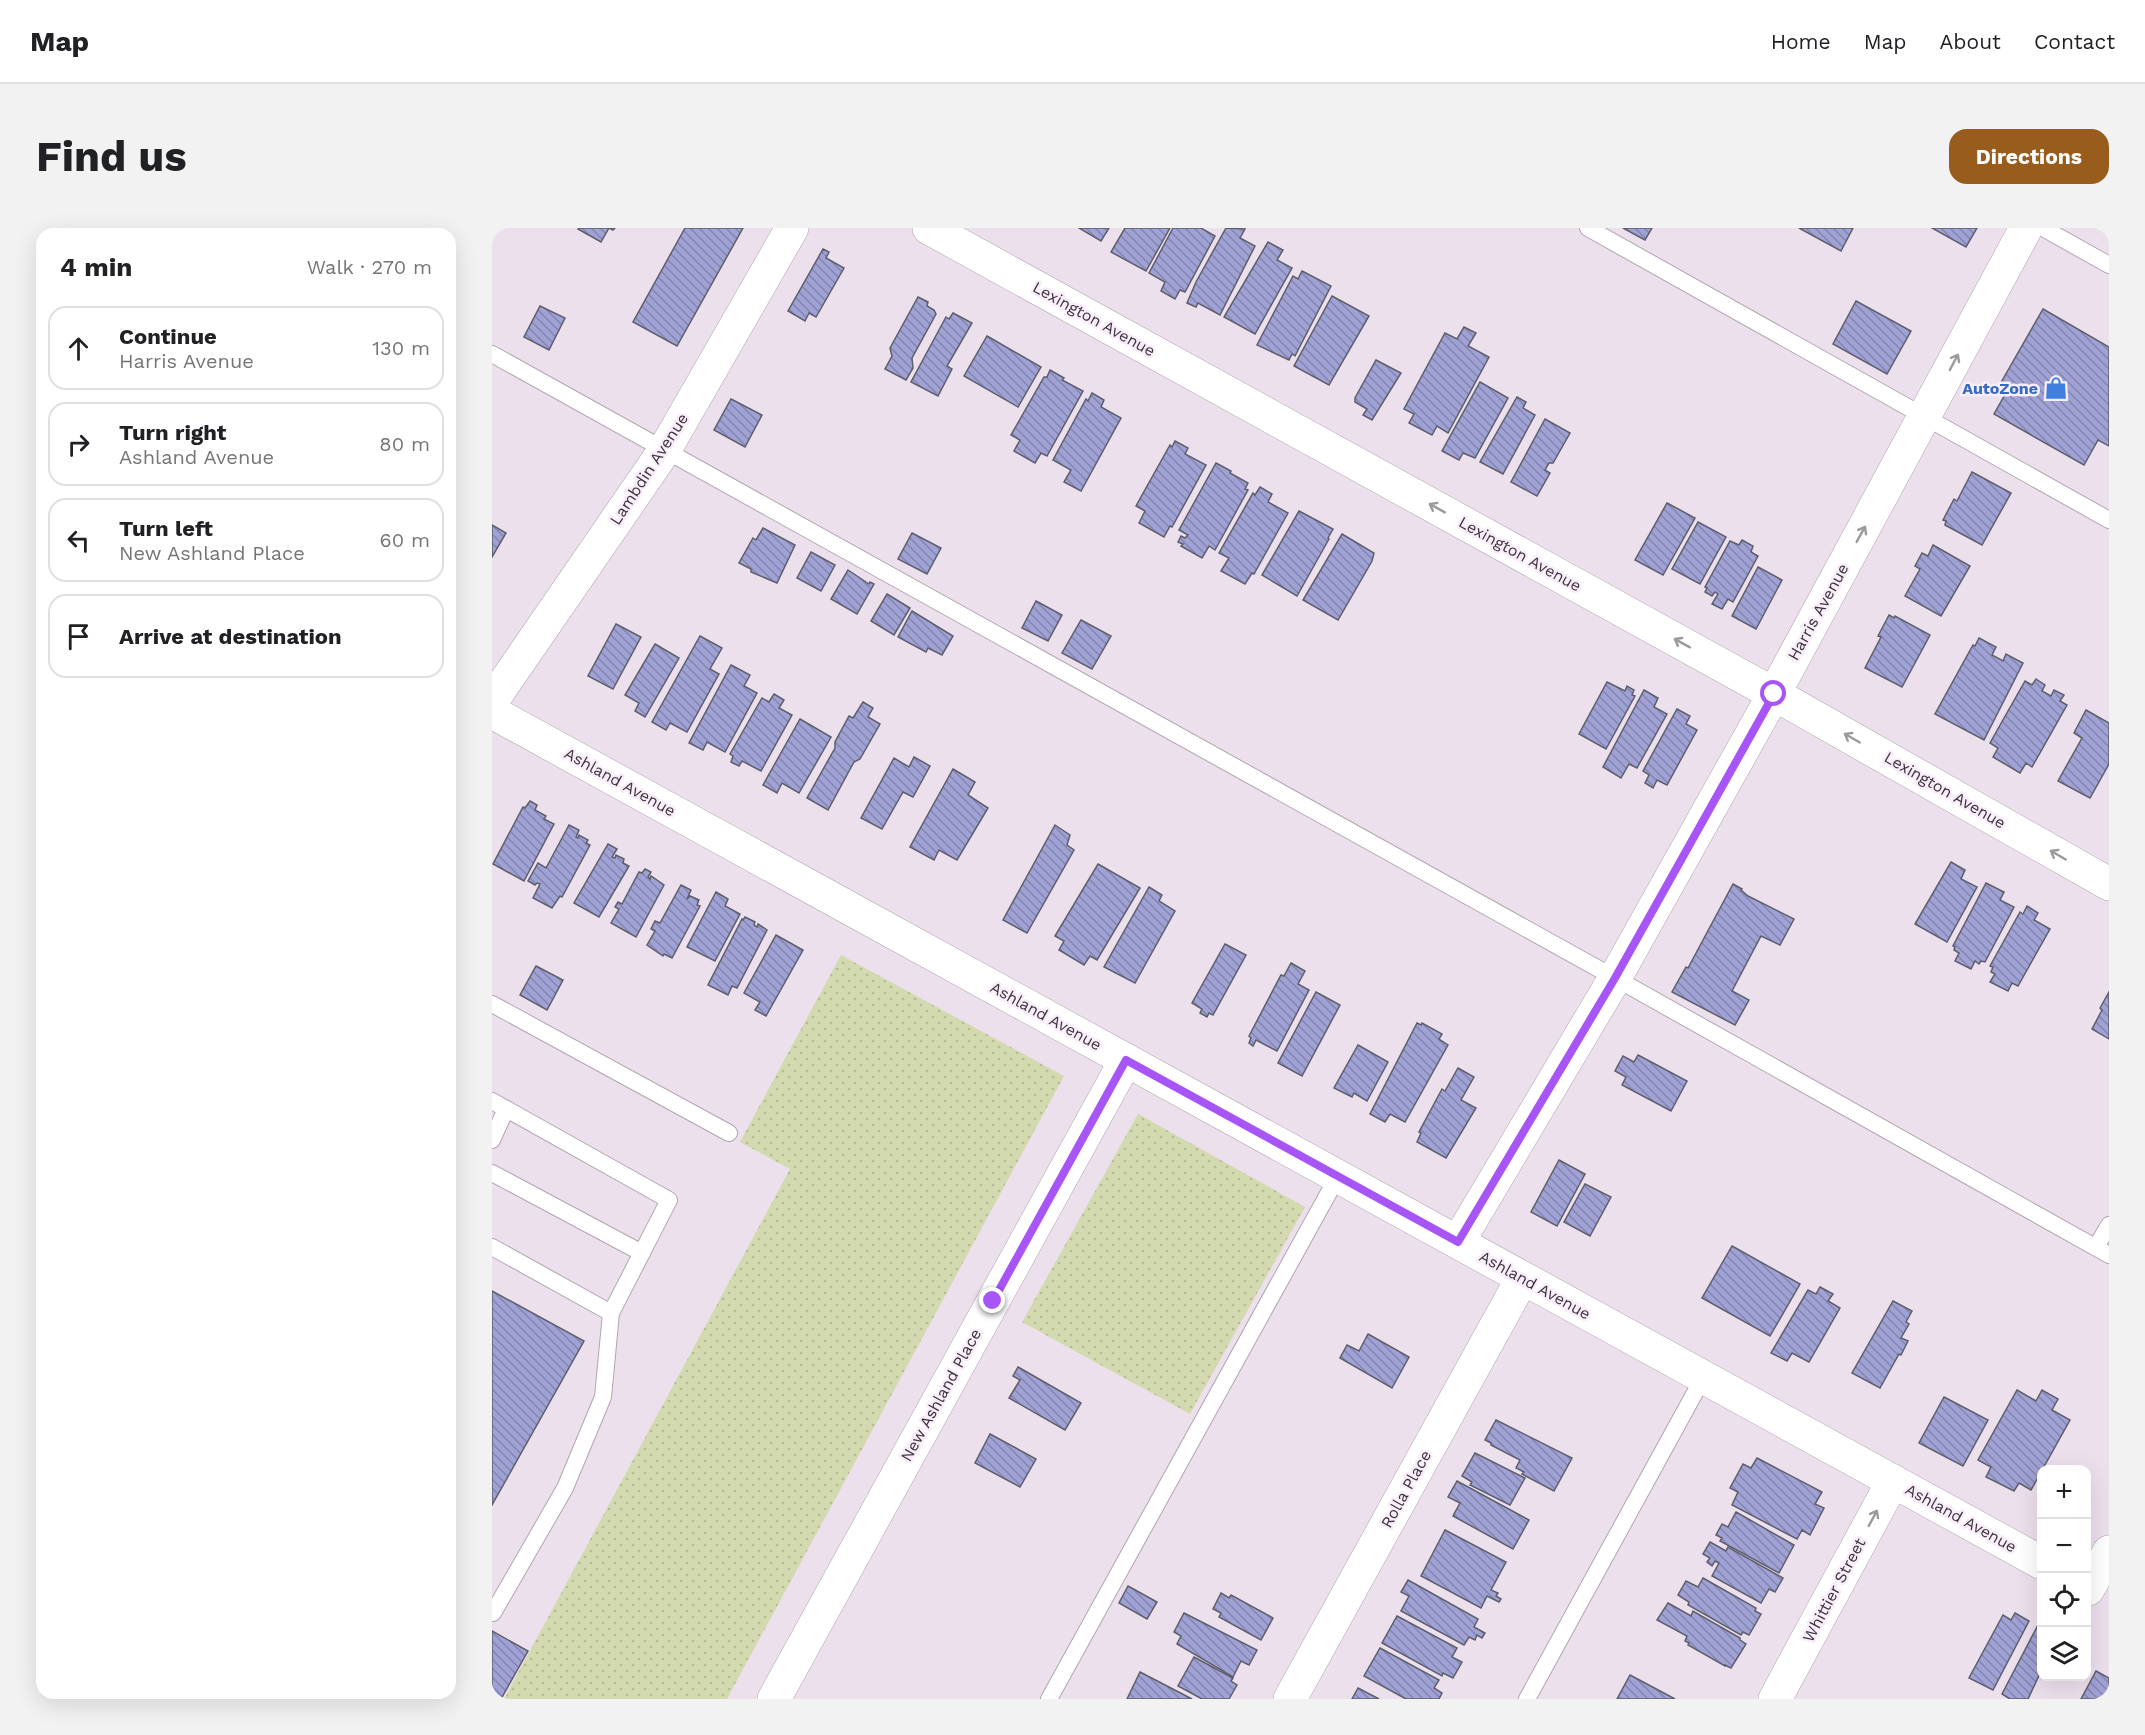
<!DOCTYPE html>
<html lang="en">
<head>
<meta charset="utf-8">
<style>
  body { margin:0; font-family:"Work Sans",sans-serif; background:#f2f2f2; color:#202124 }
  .controls { position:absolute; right:18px; bottom:18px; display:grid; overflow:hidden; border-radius:12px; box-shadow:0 6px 24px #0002 }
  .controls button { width:54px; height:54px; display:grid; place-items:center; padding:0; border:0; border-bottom:2px solid #e0e0e0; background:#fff; color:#202124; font:30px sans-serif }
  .stop { position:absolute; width:18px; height:18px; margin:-14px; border:4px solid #a855f7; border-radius:50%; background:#fff }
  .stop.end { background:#a855f7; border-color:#fff; box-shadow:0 2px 6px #0008 }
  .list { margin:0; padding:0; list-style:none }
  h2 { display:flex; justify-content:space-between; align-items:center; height:78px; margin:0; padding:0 24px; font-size:26px }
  h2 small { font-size:20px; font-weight:400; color:#757577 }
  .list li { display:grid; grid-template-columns:39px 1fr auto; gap:18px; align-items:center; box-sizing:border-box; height:84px; margin:0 12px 12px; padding:0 12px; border:2px solid #e0e0e0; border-radius:18px }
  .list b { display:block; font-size:22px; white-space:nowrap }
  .list p { margin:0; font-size:20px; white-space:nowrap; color:#757577 }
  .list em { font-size:20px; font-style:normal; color:#757577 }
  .icon { flex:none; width:33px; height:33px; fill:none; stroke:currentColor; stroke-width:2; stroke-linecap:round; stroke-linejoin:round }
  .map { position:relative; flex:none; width:1617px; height:1471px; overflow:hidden; border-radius:18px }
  header { display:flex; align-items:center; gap:36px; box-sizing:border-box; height:84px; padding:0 30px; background:#fff; border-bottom:2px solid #e0e0e0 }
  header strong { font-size:28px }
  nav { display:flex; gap:33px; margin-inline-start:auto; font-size:21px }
  .intro { display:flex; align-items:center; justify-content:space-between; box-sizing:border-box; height:144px; padding:0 36px }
  h1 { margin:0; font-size:42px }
  .button { padding:15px 27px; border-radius:18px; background:#985c1d; color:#fff; font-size:21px; font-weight:700 }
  main { display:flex; gap:36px; padding:0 36px }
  aside { flex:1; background:#fff; border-radius:18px; box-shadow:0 6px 24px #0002 }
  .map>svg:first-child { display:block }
</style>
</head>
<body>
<header>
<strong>Map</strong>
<nav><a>Home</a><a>Map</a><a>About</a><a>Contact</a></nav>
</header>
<div class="intro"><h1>Find us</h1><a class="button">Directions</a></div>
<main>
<aside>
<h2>4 min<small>Walk · 270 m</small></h2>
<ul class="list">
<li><svg class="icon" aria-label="ahead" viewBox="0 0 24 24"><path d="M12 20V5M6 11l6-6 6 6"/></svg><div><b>Continue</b><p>Harris Avenue</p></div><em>130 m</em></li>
<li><svg class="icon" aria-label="right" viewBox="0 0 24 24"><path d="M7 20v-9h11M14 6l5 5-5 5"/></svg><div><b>Turn right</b><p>Ashland Avenue</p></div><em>80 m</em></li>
<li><svg class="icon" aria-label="left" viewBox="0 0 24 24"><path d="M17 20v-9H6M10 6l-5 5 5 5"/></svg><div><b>Turn left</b><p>New Ashland Place</p></div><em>60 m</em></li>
<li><svg class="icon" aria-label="arrive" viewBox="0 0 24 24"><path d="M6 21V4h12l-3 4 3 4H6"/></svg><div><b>Arrive at destination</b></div></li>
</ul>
</aside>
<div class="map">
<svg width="1617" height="1471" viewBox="0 0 1617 1471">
  <defs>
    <pattern id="grass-dots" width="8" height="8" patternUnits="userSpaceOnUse" patternTransform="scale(1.5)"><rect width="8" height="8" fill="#d4daaf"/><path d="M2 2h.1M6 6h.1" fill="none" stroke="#b7bc97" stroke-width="1.8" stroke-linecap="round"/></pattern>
    <pattern id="building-back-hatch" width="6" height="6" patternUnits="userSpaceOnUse" patternTransform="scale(1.5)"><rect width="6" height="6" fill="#a0a2d5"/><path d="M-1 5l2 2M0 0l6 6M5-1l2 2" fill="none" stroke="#8385ae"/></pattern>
  </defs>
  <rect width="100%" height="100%" fill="#ece0ed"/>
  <g fill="url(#grass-dots)">
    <path d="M349,727L572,848L235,1471H12L298,941L248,914Z"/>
    <path d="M646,886L813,979L698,1186L530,1094Z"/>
  </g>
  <g fill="url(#building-back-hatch)" stroke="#5d5e6c" stroke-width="1.5">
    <path d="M87,0H123L121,2L117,0L109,14L86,1Z"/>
    <path d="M193,0H251L185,118L141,94Z"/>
    <path d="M587,0H617L609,13Z"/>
    <path d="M633,0H678L654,43L619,24Z"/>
    <path d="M681,0H709L723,8L693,64L688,62L683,71L669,63L673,54L657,45Z"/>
    <path d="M734,0L753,1L748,10L763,18L728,87L706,75L704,79L695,75L704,54Z"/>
    <path d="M1131,0H1160L1153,12Z"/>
    <path d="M1307,0H1361L1349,23Z"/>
    <path d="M1440,0H1485L1474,19Z"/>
    <path d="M776,14L791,22L785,32L800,40L763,106L732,89Z"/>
    <path d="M331,21L337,24L334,30L352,40L324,89L317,85L313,93L296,83Z"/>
    <path d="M810,43L839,58L803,128L800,126L797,132L765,117L801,48L806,51Z"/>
    <path d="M840,68L877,88L837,157L802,138Z"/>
    <path d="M426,69L436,74L435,78L442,82L444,86L420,130L421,140L414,152L393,141L400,128L398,120Z"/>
    <path d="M1364,73L1419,103L1395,146L1341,116Z"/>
    <path d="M48,78L73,90L57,122L32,109Z"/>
    <path d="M1551,81L1617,119V218L1606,212L1592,237L1502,186L1515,163L1507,158Z"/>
    <path d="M461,85L480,95L455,138L460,141L446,168L419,154L454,89L457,91Z"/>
    <path d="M972,99L984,105L976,118L997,129L956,205L945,198L940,207L917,195L922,186L912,181L953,105L965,111Z"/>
    <path d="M495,108L549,139L526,179L472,148Z"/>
    <path d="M884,132L909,145L880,192L871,187L875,181L863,174V170Z"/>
    <path d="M558,142L572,150L570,152L591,163L555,228L549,225L543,235L522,223L528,212L519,207L552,149H555Z"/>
    <path d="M988,154L1016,170L983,230L971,225L967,232L950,223Z"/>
    <path d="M600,165L612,172L609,179L629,190L589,263L572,254L579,242L561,232L594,171L596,173Z"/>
    <path d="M1025,169L1034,174L1031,180L1043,187L1011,246L988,234Z"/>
    <path d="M239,171L270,187L253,219L222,202Z"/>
    <path d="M1053,191L1078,205L1061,235H1057L1053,242L1058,245L1045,268L1019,254Z"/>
    <path d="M683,213L696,220L693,226L714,237L680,299L678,298L672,309L647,295L653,283L644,278L678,217L680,219Z"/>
    <path d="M724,235L739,243L738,245L756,255L753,261L756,262L723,322L717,318L710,330L689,318L691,316L686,314L689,308L693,310L696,307L687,302Z"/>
    <path d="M1480,244L1519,265L1490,317L1453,297L1454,293L1451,292L1462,271L1465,273Z"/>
    <path d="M768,259L780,266L776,274L796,285L762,346L760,345L753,356L729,343L737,330L727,325L761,265L763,267Z"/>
    <path d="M1175,275L1203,290L1171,347L1143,332Z"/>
    <path d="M807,283L841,301L836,310L837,311L805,368L770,347Z"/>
    <path d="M1206,294L1234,309L1208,356L1180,341Z"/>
    <path d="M0,297L14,305L0,329Z"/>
    <path d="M271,300L303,317L285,355L259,344V341L247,335L261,310L264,312Z"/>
    <path d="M420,305L449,320L435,346L406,331Z"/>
    <path d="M850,306L882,325L880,333L846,392L811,372Z"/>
    <path d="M1250,312L1261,318L1259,324L1266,328L1241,374L1236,371L1230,381L1220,376L1226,366L1223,364L1220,368L1213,364L1215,360L1213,359L1238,313L1247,317Z"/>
    <path d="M1441,317L1478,338L1449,388L1413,368L1428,341L1423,338L1430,325L1436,328Z"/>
    <path d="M319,324L343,337L329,363L305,350Z"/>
    <path d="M1266,339L1290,352L1264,401L1240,388Z"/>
    <path d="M356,342L377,356L378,354L382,356L365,386L339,371Z"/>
    <path d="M395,366L418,380L402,407L379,393Z"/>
    <path d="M544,373L570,387L556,413L530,400Z"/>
    <path d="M420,383L461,408L450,427L436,420L434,424L406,409Z"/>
    <path d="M1397,387L1402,390L1403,388L1438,407L1410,459L1373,440L1389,409L1386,408Z"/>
    <path d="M589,392L619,408L600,441L570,425Z"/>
    <path d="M124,396L149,409L121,461L96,448Z"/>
    <path d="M208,408L230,420L218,441L227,446L195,504L178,495L174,502L160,494Z"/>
    <path d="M1487,410L1504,419L1500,427L1511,433L1514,426L1531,435L1492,512L1443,486L1481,417L1483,418Z"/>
    <path d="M163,416L187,430L153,489L143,483L147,475L133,467Z"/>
    <path d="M239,437L258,447L252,458L265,465L233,524L215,514L211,522L197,515Z"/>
    <path d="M1544,451L1553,457L1550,463L1559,468L1562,462L1572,467L1568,473L1575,477L1540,539L1534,535L1528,545L1501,529L1506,520L1498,515L1533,453L1540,457Z"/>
    <path d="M1115,454L1133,463L1135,458L1142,462L1140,467L1143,468L1114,521L1087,506Z"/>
    <path d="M1152,462L1166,470L1162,479L1175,486L1145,540L1137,536L1129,550L1111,539Z"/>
    <path d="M282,466L292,472L287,480L300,487L269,543L250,533L247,538L239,534L241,528L238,526L270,470L277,474Z"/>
    <path d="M371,474L381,480L376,489L388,496L368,531L362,534L336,582L315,570L343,520V514L357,488L361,490Z"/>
    <path d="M1185,481L1198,488L1194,496L1205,502L1175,557L1165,552L1161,560L1153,555L1157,547L1151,543Z"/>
    <path d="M1594,482L1617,495V536L1598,570L1566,553L1590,510L1582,505Z"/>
    <path d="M308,491L339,509L307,565L290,555L285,565L271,557Z"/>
    <path d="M422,529L438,538L421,569L411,564L390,601L369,590L402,530L417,539Z"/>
    <path d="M461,541L483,554L476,567L496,580L465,632L447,622L442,632L418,619Z"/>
    <path d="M38,573L45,577L43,582L54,588L52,591L62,596L32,653L1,636L31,579L33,580Z"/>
    <path d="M77,597L87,602L84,609L86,610L87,607L96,612L94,615L98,617L70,669L68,668L60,680L41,670L48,656L45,655L43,657L36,653L46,635L54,640Z"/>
    <path d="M563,597L578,607L575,617L582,622L535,705L511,692Z"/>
    <path d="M116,616L125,621L120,629L123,630L124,627L132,631L131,635L137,638L107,689L82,675Z"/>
    <path d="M1459,634L1473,642L1469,651L1485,659L1455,714L1423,696Z"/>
    <path d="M606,636L648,660L605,732L598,728L592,737L567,722L572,713L563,708Z"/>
    <path d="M153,641L159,644L156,649L158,651L159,648L172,657L144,709L119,695L127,681L123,679L126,674L130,676L147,644L150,645Z"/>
    <path d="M1494,655L1512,664L1508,672L1522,679L1493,734L1489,733L1487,736L1483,733L1479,741L1463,733L1467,725L1462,722L1463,719L1461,718Z"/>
    <path d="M1241,656L1250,661L1249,662L1256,668L1302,691L1288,717L1269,708L1240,763L1257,772L1243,797L1180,764L1194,739L1196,740Z"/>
    <path d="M189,657L199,662L195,671L198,668L207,672L205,677L208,678L180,730L172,726L171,728L155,717L163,703L159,701L163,693L168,695Z"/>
    <path d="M657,659L670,667L667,673L683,683L643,755L612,739Z"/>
    <path d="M224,664L236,671L233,678L248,686L223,733L195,719Z"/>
    <path d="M1535,678L1546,685L1542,692L1558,701L1526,758L1520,755L1516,763L1498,754L1503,746L1499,744L1501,739L1498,738L1528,684L1531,686Z"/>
    <path d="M253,689L263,694L262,697L265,699L266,696L275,702L245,760L240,758L236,767L216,757L250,691L251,692Z"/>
    <path d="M284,707L311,722L274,788L263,782L268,774L252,765Z"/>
    <path d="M733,716L754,727L721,787L717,785L715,789L708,785L710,781L700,775Z"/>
    <path d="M799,735L813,743L806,756L817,762L785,823L764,812L761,818L757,815L759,810L757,808L789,747L792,748Z"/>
    <path d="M44,738L71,752L55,782L28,767Z"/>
    <path d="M824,764L848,777L810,848L786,835Z"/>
    <path d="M1617,764V811L1600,801L1610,782L1608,780Z"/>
    <path d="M925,795L929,797L930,795L950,806L947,811L956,817L913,894L898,886L893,894L878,886Z"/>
    <path d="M866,817L896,834L875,873L862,865L860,869L842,860Z"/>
    <path d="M1146,827L1195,853L1179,883L1130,857L1134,849L1123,843L1131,828L1142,834Z"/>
    <path d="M966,840L982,849L969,872L984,880L954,930L925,914L929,905L927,904L950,861L953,863Z"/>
    <path d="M1067,932L1093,946L1065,998L1039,984Z"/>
    <path d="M1093,956L1119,969L1098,1008L1072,994Z"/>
    <path d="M1240,1018L1308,1056L1278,1108L1210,1070Z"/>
    <path d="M1328,1059L1341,1066L1336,1073L1348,1080L1317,1134L1300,1125L1295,1133L1279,1125L1316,1062L1324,1066Z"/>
    <path d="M0,1063L92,1113L0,1277Z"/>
    <path d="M1401,1073L1420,1083L1414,1094L1417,1096L1409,1110L1416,1113L1409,1127L1407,1126L1388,1160L1360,1145Z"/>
    <path d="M876,1106L917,1129L900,1160L848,1130L855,1117L867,1123Z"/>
    <path d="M526,1139L589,1175L573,1202L517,1170L528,1152L521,1148Z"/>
    <path d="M1525,1162L1544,1173L1550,1162L1566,1171L1560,1182L1578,1192L1539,1262L1527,1255L1522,1263L1494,1249L1499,1239L1486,1232Z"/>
    <path d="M1452,1169L1496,1192L1471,1238L1427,1215Z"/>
    <path d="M1004,1192L1080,1230L1062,1263L1030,1246L1032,1244L1024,1240L1028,1232L999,1217V1215L993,1212Z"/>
    <path d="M498,1206L544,1231L528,1259L483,1235Z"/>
    <path d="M983,1225L1033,1250L1018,1277L978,1257L980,1254L970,1248Z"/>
    <path d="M1265,1230L1330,1264L1323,1276L1332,1280L1318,1307L1310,1302L1305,1311L1240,1277L1246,1264L1238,1260L1251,1236L1259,1240Z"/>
    <path d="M965,1253L1037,1292L1021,1321L961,1288L968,1275L956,1269Z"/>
    <path d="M1244,1284L1302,1317L1287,1345L1228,1313L1230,1310L1224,1307L1230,1296L1236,1299Z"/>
    <path d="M953,1302L1014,1334L999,1362L1006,1365L1004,1368L1009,1371L1007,1374L995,1368L989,1380L929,1348Z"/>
    <path d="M1218,1314L1234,1323L1236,1319L1291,1350L1283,1364L1277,1361L1269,1375L1220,1348L1227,1335L1223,1333L1220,1338L1215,1334L1218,1330L1211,1326Z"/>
    <path d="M1211,1350L1264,1380L1263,1383L1269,1386L1257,1407L1251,1404L1249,1407L1196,1377L1197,1374L1186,1367L1194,1353L1206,1359Z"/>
    <path d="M916,1352L986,1391L982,1399L993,1405L990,1410L985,1407L983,1412L977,1409L972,1417L909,1383L917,1368L909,1364Z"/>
    <path d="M636,1358L665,1374L655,1391L627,1375Z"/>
    <path d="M729,1365L737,1370L739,1367L781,1390L769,1412L727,1389L729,1385L721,1381Z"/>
    <path d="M1176,1375L1199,1388L1201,1383L1248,1410V1412L1254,1416L1239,1440L1233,1437V1438L1196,1417L1197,1415L1193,1413L1195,1408L1165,1392Z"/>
    <path d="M692,1385L765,1422L757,1437L749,1433L741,1449L685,1416L689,1408L682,1404Z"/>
    <path d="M1523,1385L1537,1393L1501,1462L1477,1450L1511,1387L1519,1392Z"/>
    <path d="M905,1388L965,1420L960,1429L970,1434L961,1450L951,1445L950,1448L890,1415Z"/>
    <path d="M1546,1397L1550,1399V1441L1536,1471H1518L1510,1466Z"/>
    <path d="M0,1403L36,1423L9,1471H0Z"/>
    <path d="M888,1420L947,1452L942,1460L950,1465L947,1471H914L872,1448Z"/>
    <path d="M702,1429L741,1450L739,1453L745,1457L737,1471H710L686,1458Z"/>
    <path d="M1604,1443L1617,1450V1471H1589Z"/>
    <path d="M648,1444L700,1471H635Z"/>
    <path d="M1138,1447L1183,1471H1125Z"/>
    <path d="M866,1460L887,1471H860Z"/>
  </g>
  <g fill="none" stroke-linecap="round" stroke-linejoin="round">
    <g stroke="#b1a5b1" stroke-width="18">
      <g id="lane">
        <path d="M1096,0L1617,292"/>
        <path d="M1551,0L1617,37"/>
        <path d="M0,126L1123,750L1617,1027"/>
        <path d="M0,776L237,905"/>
        <path d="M0,873L177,972L119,1085L0,1019"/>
        <path d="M0,912L14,881"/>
        <path d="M0,945L150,1025"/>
        <path d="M1604,1019L1617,997"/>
        <path d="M1,1385L73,1260L111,1169L119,1085"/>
        <path d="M557,1471L846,948"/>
        <path d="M1035,1471L1211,1150"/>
      </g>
    </g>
    <g stroke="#b1a5b1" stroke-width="34">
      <g id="street">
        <path d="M437,0L1282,466L1617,656"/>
        <path d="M0,473L172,223L300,0"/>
        <path d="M0,484L1550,1335"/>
        <path d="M966,1014L1123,750L1282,466L1534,0"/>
        <path d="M1596,1361L1617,1324"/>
        <path d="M282,1471L634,832"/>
        <path d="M798,1471L1030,1051"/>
        <path d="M1283,1471L1401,1253"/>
      </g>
    </g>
    <use href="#lane" stroke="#fff" stroke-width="16"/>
    <use href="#street" stroke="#fff" stroke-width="33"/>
  </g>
  <defs><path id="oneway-shaft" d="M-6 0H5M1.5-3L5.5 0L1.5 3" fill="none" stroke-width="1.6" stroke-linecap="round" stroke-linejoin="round" transform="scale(1.5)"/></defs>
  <g stroke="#9c9a9c">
    <use href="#oneway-shaft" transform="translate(1462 134) rotate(-62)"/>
    <use href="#oneway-shaft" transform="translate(945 280) rotate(-151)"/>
    <use href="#oneway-shaft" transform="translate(1369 306) rotate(-61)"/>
    <use href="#oneway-shaft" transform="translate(1190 415) rotate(-151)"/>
    <use href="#oneway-shaft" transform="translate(1360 510) rotate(-150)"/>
    <use href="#oneway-shaft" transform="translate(1566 627) rotate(-150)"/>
    <use href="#oneway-shaft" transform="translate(1381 1290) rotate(-62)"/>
  </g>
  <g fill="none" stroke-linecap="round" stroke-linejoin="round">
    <path stroke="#a855f7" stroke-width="8" d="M501,1073L634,832L966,1014L1123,750L1282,466"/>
  </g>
  <defs>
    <g id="shop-bare" transform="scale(1.8)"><path d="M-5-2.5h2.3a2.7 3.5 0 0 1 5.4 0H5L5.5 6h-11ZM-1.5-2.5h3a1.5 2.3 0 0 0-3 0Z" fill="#3f7fe0" stroke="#faedfa" stroke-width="2.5" paint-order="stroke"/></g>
  </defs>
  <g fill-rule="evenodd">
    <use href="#shop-bare" x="1564" y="160"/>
  </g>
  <g text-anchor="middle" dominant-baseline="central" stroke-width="5" stroke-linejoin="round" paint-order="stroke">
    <g font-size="16" fill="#3a353a" stroke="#faedfa">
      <text transform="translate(602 91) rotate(29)">Lexington Avenue</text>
      <text transform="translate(157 241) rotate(-57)">Lambdin Avenue</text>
      <text transform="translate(1028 326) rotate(29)">Lexington Avenue</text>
      <text transform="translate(1326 384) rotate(-61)">Harris Avenue</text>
      <text transform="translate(128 554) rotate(29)">Ashland Avenue</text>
      <text transform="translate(1453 562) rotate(30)">Lexington Avenue</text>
      <text transform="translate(554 788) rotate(29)">Ashland Avenue</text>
      <text transform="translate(1043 1057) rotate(29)">Ashland Avenue</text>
      <text transform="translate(449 1167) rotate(-61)">New Ashland Place</text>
      <text transform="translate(914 1261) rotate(-61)">Rolla Place</text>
      <text transform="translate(1469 1290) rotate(29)">Ashland Avenue</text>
      <text transform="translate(1342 1362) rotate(-62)">Whittier Street</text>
    </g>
    <g font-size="16" font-weight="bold" fill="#366cbe" stroke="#faedfa" text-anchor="end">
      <text x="1546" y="160">AutoZone</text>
    </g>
  </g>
</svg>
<div class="controls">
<button>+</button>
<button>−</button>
<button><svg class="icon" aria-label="locate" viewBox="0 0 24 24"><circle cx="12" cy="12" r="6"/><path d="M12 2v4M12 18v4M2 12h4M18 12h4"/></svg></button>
<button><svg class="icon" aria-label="layers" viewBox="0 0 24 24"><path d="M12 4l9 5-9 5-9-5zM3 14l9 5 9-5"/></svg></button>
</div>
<div class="stop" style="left:1282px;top:466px"></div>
<div class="stop end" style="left:501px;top:1073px"></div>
</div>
</main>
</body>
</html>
